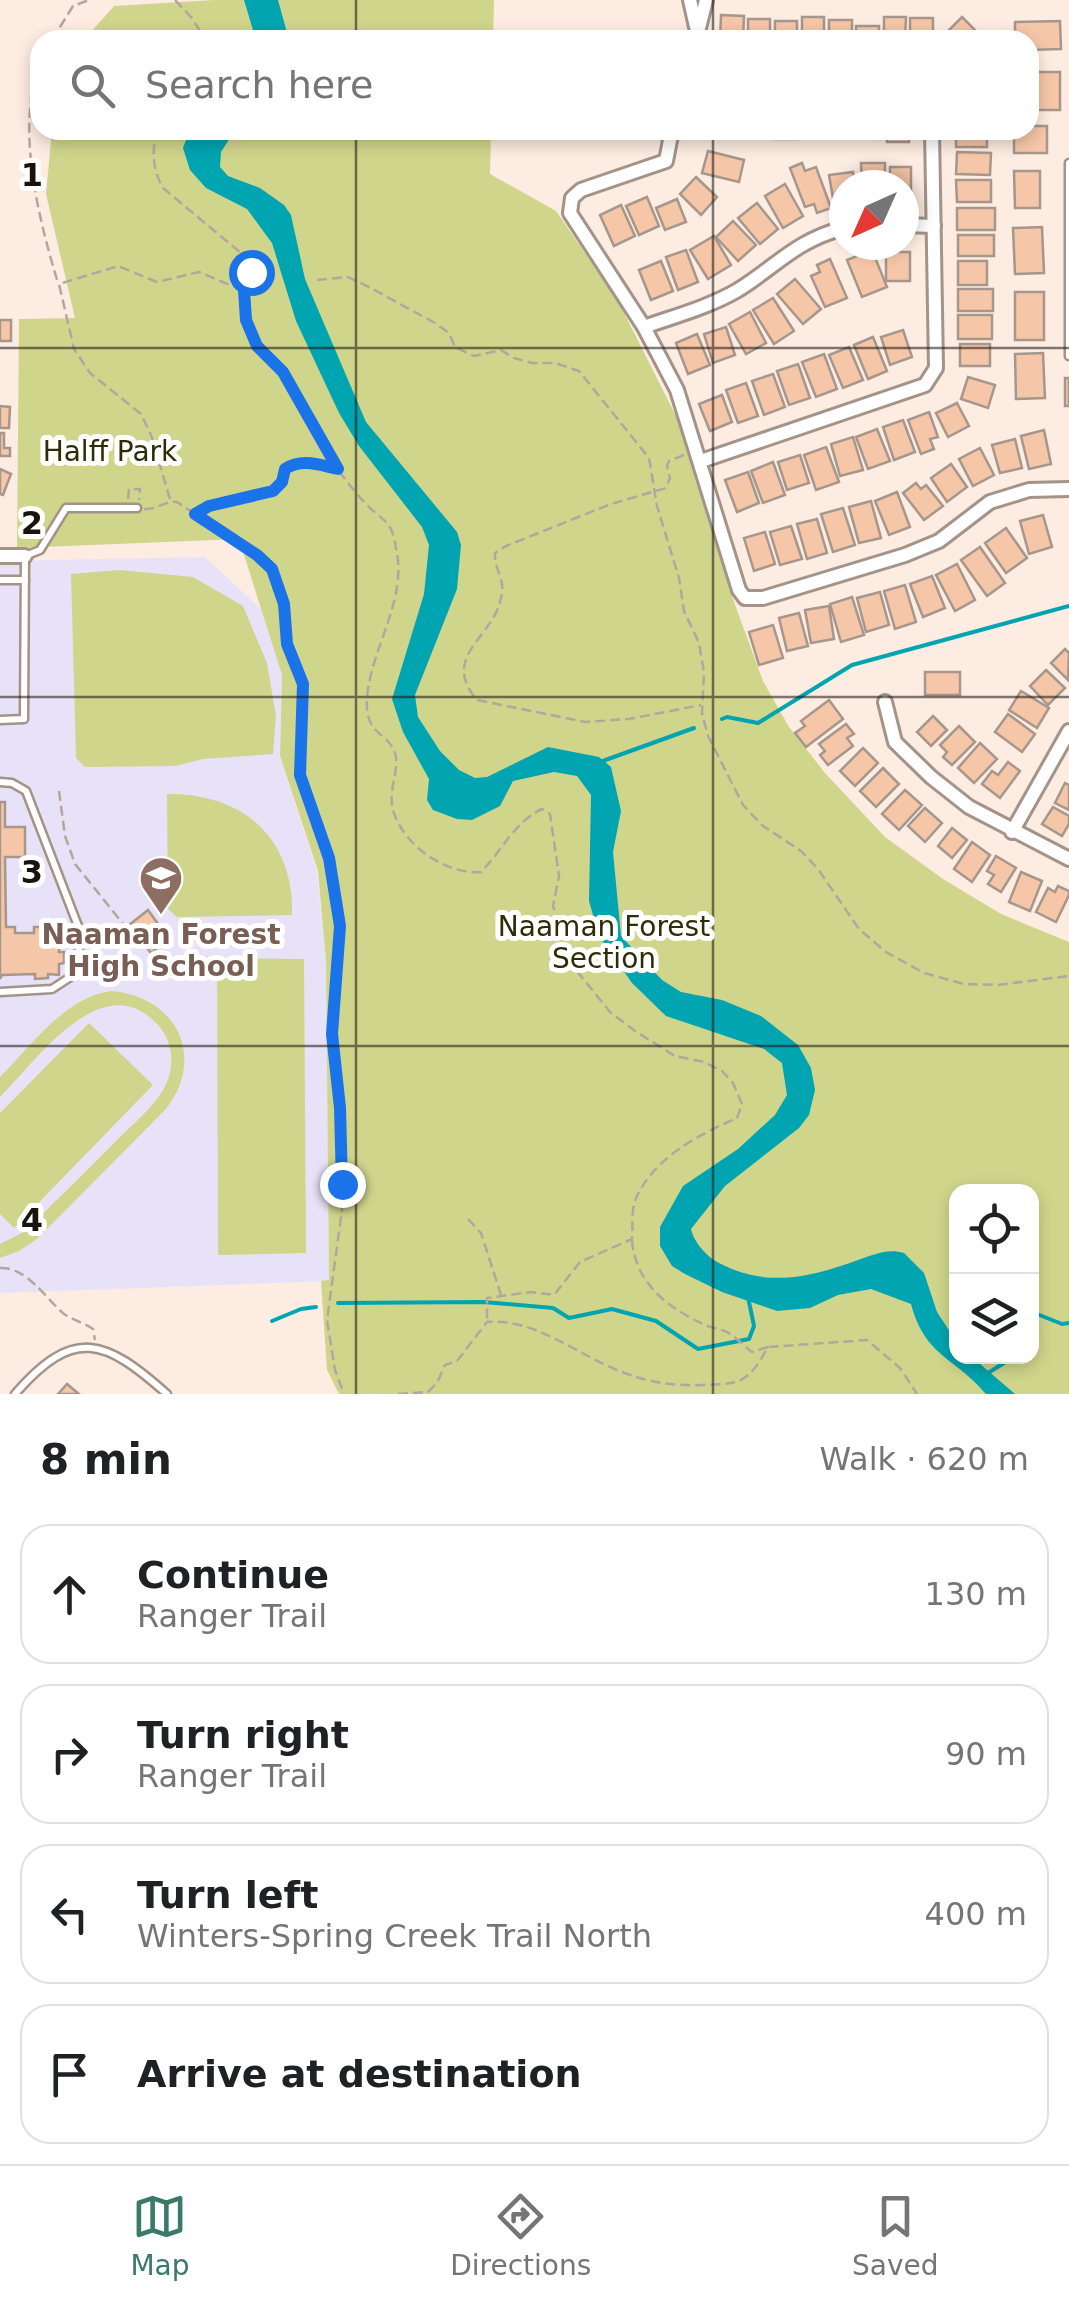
<!DOCTYPE html>
<html lang="en">
<head>
<meta charset="utf-8">
<style>
  body { margin:0; font-family:"DejaVu Sans",sans-serif; background:#f2f2f2; color:#202124 }
  .controls { position:absolute; right:30px; bottom:30px; display:grid; overflow:hidden; border-radius:20px; box-shadow:0 5px 15px #0003 }
  .controls button { width:90px; height:90px; display:grid; place-items:center; padding:0; border:0; border-bottom:2px solid #e0e0e0; background:#fff; color:#202124; font:50px sans-serif }
  .compass { position:absolute; left:829px; top:170px; width:90px; height:90px; border-radius:50%; background:#fff; box-shadow:0 5px 15px #0003; rotate:225deg }
  .stop { position:absolute; width:30px; height:30px; margin:-22px; border:8px solid #1a73e8; border-radius:50%; background:#fff }
  .stop.end { background:#1a73e8; border-color:#fff; box-shadow:0 2px 10px #0008 }
  .list { margin:0; padding:0; list-style:none }
  h2 { display:flex; justify-content:space-between; align-items:center; height:130px; margin:0; padding:0 40px; font-size:42px }
  h2 small { font-size:32px; font-weight:400; color:#757577 }
  .list li { display:grid; grid-template-columns:65px 1fr auto; gap:30px; align-items:center; box-sizing:border-box; height:140px; margin:0 20px 20px; padding:0 20px; border:2px solid #e0e0e0; border-radius:30px }
  .list b { display:block; font-size:38px; white-space:nowrap }
  .list p { margin:0; font-size:32px; white-space:nowrap; color:#757577 }
  .list em { font-size:32px; font-style:normal; color:#757577 }
  .icon { flex:none; width:55px; height:55px; fill:none; stroke:currentColor; stroke-width:2; stroke-linecap:round; stroke-linejoin:round }
  .map { position:relative; flex:none; width:1069px; height:1394px; overflow:hidden }
  .search { position:absolute; background:#fff; box-shadow:0 5px 15px #0003; left:30px; right:30px; top:30px; height:110px; display:flex; align-items:center; gap:25px; box-sizing:border-box; padding:0 35px; border-radius:30px; color:#757577; font-size:38px }
  .sheet { height:770px; background:#fff }
  nav { display:flex; justify-content:space-around; align-items:center; box-sizing:border-box; height:140px; border-top:2px solid #e0e0e0; background:#fff; font-size:28px; color:#757577 }
  nav a { display:grid; justify-items:center; gap:5px }
  nav .on { color:#3a7a68 }
  .map>svg:first-child { display:block }
</style>
</head>
<body>
<div class="map">
<svg width="1069" height="1394" viewBox="0 0 1069 1394">
  <rect width="100%" height="100%" fill="#fdece1"/>
  <path fill="#e7e2f8" d="M205,557L262,610L282,675L280,757L317,871L326,962L329,1281L0,1293V561Z"/>
  <g fill="#d0d58c" fill-rule="evenodd">
    <path d="M214,0H494L493,40H84L114,6Z"/>
    <path d="M52,130H491L490,174L556,211L617,299L677,418L734,602L763,681L789,727L825,773L885,837L943,879L1001,914L1069,942V1394H339L327,1370L321,1281L329,1280L326,962L318,871L280,756L282,675L239,539L17,548L19,319L75,318L46,194ZM956,1192H1032V1356H956Z"/>
    <path d="M119,570L193,577L243,606L267,663L276,716L273,754L203,759L175,766L85,767L76,758L71,574Z"/>
    <path d="M167,794C242,793 294,837 292,915L177,917L168,909Z"/>
    <path d="M217,958L304,959L306,1253L218,1255Z"/>
    <path d="M111,991C177,996 207,1058 165,1110L37,1239L19,1251L0,1258V1244L24,1232C55,1202 86,1171 117,1140C134,1123 157,1105 167,1082C175,1064 172,1040 158,1025C103,964 37,1060 0,1097V1077C32,1045 64,998 111,991Z"/>
    <path d="M89,1023L153,1085L14,1228L0,1214V1113Z"/>
  </g>
  <g fill="#00a5b1">
    <path d="M244,0H278L289,40H256Z"/>
    <path d="M190,130H235L221,152L220,167L228,176L260,188L284,205L291,215L305,279L366,422L457,532L461,545L457,589L415,695L418,717L440,751L459,770L475,778L487,777L548,747L599,757L611,767L621,811L613,852L621,936L662,980L681,992L722,1000L761,1016L798,1045L811,1068L815,1090L809,1115L799,1128L725,1186L691,1229C694,1243 708,1258 721,1264C768,1288 811,1277 858,1260C873,1255 888,1248 904,1253L924,1273L937,1312L956,1341V1356L972,1357L1015,1394H986C955,1357 925,1357 911,1304L871,1289L838,1295L810,1308L777,1311L722,1292L685,1274L672,1266L660,1246V1227L683,1186L738,1149L775,1115L787,1095L782,1063L764,1049L666,1016L632,983L599,936L589,901L591,795L577,776L554,772L513,781L500,806L472,820L457,819L433,810L427,800L429,779L403,732L392,699L424,594L429,545L422,527L359,446L339,413L296,321L272,243L247,209L206,188L190,170L183,148Z"/>
  </g>
  <g fill="none" stroke-linecap="round" stroke-linejoin="round">
    <g stroke="#00a5b1" stroke-width="4">
      <path d="M722,719L727,717L758,723L852,665L1069,606"/>
      <path d="M600,762L694,728"/>
      <path d="M338,1303L484,1302L553,1308L569,1318L612,1309L656,1321L698,1349L749,1339L754,1326L748,1297"/>
      <path d="M1032,1312L1062,1324L1069,1323"/>
      <path d="M272,1321L301,1309L316,1307"/>
      <path d="M988,1373L1004,1363L1003,1356"/>
    </g>
  </g>
  <g fill="#f5c6a8" stroke="#a6968c" stroke-width="2.5">
    <path d="M721,15L744,16L743,40H720Z"/>
    <rect x="802" y="17" width="22" height="23"/>
    <path d="M884,17H906L905,40H884Z"/>
    <path d="M962,17L978,33L972,40H943L941,38Z"/>
    <rect x="910" y="18" width="23" height="22"/>
    <rect x="748" y="19" width="22" height="21"/>
    <rect x="829" y="20" width="23" height="20"/>
    <rect x="775" y="21" width="22" height="19"/>
    <path d="M1060,21L1061,49L1029,50V40H1015V22Z"/>
    <rect x="856" y="26" width="23" height="14"/>
    <rect x="1035" y="72" width="25" height="38"/>
    <path d="M1029,126H1047V153H1014V130H1029Z"/>
    <rect x="721" y="130" width="22" height="5"/>
    <rect x="748" y="130" width="23" height="6"/>
    <rect x="775" y="130" width="23" height="9"/>
    <rect x="803" y="130" width="23" height="7"/>
    <rect x="831" y="130" width="23" height="6"/>
    <path d="M859,130H881V139L859,138Z"/>
    <path d="M886,130H909V142H887Z"/>
    <rect x="956" y="130" width="31" height="17"/>
    <path d="M708,151L744,160L739,182L702,173Z"/>
    <path d="M957,152L991,153L990,175L956,174Z"/>
    <path d="M802,163L805,171L816,167L831,208L817,213L814,204L805,207L790,168Z"/>
    <path d="M861,163H885V185H862Z"/>
    <path d="M890,167H911V201H904V185H890Z"/>
    <path d="M1014,171H1040V208H1015Z"/>
    <path d="M853,172L855,185H844V203L834,204L829,175Z"/>
    <path d="M696,177L717,197L701,215L680,194Z"/>
    <path d="M956,180H991V202H957Z"/>
    <path d="M785,184L803,216L783,228L765,196Z"/>
    <path d="M647,197L659,226L639,235L626,206Z"/>
    <path d="M677,199L686,222L665,230L656,208Z"/>
    <path d="M757,203L778,229L760,244L738,218Z"/>
    <path d="M621,205L635,236L614,246L600,215Z"/>
    <rect x="957" y="208" width="38" height="22"/>
    <path d="M733,221L756,245L738,261L716,237Z"/>
    <path d="M1042,227L1044,273L1015,274L1013,228Z"/>
    <rect x="958" y="235" width="36" height="21"/>
    <path d="M714,236L731,265L708,279L690,250Z"/>
    <path d="M686,250L698,282L678,290L666,257Z"/>
    <path d="M872,250L887,287L862,297L847,260Z"/>
    <rect x="886" y="252" width="24" height="29"/>
    <path d="M830,259L847,298L825,307L811,276L820,272L817,265Z"/>
    <path d="M661,261L673,291L651,300L639,270Z"/>
    <rect x="958" y="261" width="29" height="24"/>
    <path d="M795,279L821,309L803,324L777,294Z"/>
    <rect x="958" y="289" width="35" height="22"/>
    <rect x="1015" y="292" width="29" height="48"/>
    <path d="M773,298L794,331L774,344L753,310Z"/>
    <path d="M750,312L766,343L746,354L729,324Z"/>
    <rect x="958" y="315" width="34" height="24"/>
    <rect x="0" y="320" width="11" height="21"/>
    <path d="M726,327L735,355L713,363L704,334Z"/>
    <path d="M903,330L912,357L890,365L881,337Z"/>
    <path d="M697,334L710,365L688,374L676,343Z"/>
    <path d="M873,337L887,371L868,379L854,345Z"/>
    <rect x="960" y="344" width="30" height="22"/>
    <path d="M849,347L863,380L843,388L829,355Z"/>
    <path d="M1043,353L1045,398L1016,399L1015,354Z"/>
    <path d="M824,354L837,389L816,397L802,362Z"/>
    <path d="M798,364L810,398L789,405L777,371Z"/>
    <path d="M773,374L785,407L764,415L752,381Z"/>
    <path d="M968,377L995,385L988,408L961,399Z"/>
    <rect x="1065" y="378" width="4" height="28"/>
    <path d="M746,383L758,416L738,423L726,390Z"/>
    <path d="M722,395L732,422L710,431L699,404Z"/>
    <path d="M957,403L969,426L948,437L936,413Z"/>
    <path d="M0,406L10,407L9,428H0Z"/>
    <path d="M929,412L938,437L930,439L934,449L921,454L908,420Z"/>
    <path d="M903,420L915,452L894,460L883,427Z"/>
    <path d="M877,429L890,461L868,469L856,437Z"/>
    <path d="M1044,430L1051,464L1029,469L1021,436Z"/>
    <path d="M0,433H4V448H10V456H0Z"/>
    <path d="M853,437L863,470L840,476L831,444Z"/>
    <path d="M1015,439L1022,468L1000,473L992,445Z"/>
    <path d="M826,447L839,482L816,490L804,455Z"/>
    <path d="M980,448L994,475L973,486L959,459Z"/>
    <path d="M800,455L809,483L787,490L778,462Z"/>
    <path d="M773,462L785,495L763,503L751,471Z"/>
    <path d="M951,464L967,487L947,502L931,478Z"/>
    <path d="M0,469L11,474L3,495L0,494Z"/>
    <path d="M748,472L759,503L737,512L725,480Z"/>
    <path d="M916,483L921,489L926,485L943,506L924,520L903,493Z"/>
    <path d="M897,492L910,527L889,535L875,501Z"/>
    <path d="M871,501L881,538L859,543L849,507Z"/>
    <path d="M843,508L855,545L833,552L821,514Z"/>
    <path d="M1043,515L1052,547L1029,554L1020,521Z"/>
    <path d="M817,519L827,553L807,559L797,524Z"/>
    <path d="M791,526L802,559L780,565L770,532Z"/>
    <path d="M1006,528L1027,558L1006,573L985,543Z"/>
    <path d="M765,532L775,564L754,571L744,538Z"/>
    <path d="M980,547L1005,583L987,596L961,560Z"/>
    <path d="M957,564L975,600L955,611L936,575Z"/>
    <path d="M932,576L945,608L923,617L910,584Z"/>
    <path d="M905,585L916,622L895,629L884,591Z"/>
    <path d="M880,592L889,625L866,632L857,598Z"/>
    <path d="M852,597L864,635L841,642L830,604Z"/>
    <path d="M829,606L834,639L811,643L805,610Z"/>
    <path d="M799,613L808,646L787,651L779,618Z"/>
    <path d="M773,625L783,658L759,665L749,632Z"/>
    <path d="M1065,649L1069,653L1068,680L1051,663Z"/>
    <path d="M1046,670L1065,688L1048,705L1030,686Z"/>
    <rect x="925" y="672" width="35" height="23"/>
    <path d="M1021,691L1049,708L1037,728L1009,710Z"/>
    <path d="M829,700L843,719L806,747L795,733L805,726L801,721Z"/>
    <path d="M1008,714L1035,734L1022,752L995,732Z"/>
    <path d="M933,716L947,730L931,746L917,732Z"/>
    <path d="M846,724L854,734L847,738L853,746L828,765L820,755L825,751L819,744Z"/>
    <path d="M959,726L975,742L952,765L943,757L947,752L940,745Z"/>
    <path d="M980,743L997,759L974,783L958,768Z"/>
    <path d="M863,748L878,763L855,786L840,771Z"/>
    <path d="M1008,762L1020,771L1000,798L982,784L992,771L998,775Z"/>
    <path d="M883,768L899,784L876,807L860,791Z"/>
    <path d="M1065,783L1069,785V810L1055,803Z"/>
    <path d="M905,790L922,805L899,830L882,814Z"/>
    <path d="M0,802H5V827H25V857H5L6,927H15V933H34V927H47V934H59V952H64V963L59,964V975L48,974V978L35,979V974L2,975L0,979Z"/>
    <path d="M1053,807L1069,816V824L1062,836L1042,824Z"/>
    <path d="M925,808L942,823L925,842L908,826Z"/>
    <path d="M952,828L967,840L952,858L938,846Z"/>
    <path d="M972,842L990,855L972,882L954,869Z"/>
    <path d="M996,856L1016,868L1001,892L988,884L994,875L987,871Z"/>
    <path d="M1021,872L1042,881L1030,911L1009,902Z"/>
    <path d="M1058,886L1069,891V895L1056,922L1036,912L1048,888L1055,892Z"/>
    <path d="M148,910L169,939L151,953L129,925Z"/>
    <path d="M67,1384L79,1394H58Z"/>
  </g>
  <g fill="none" stroke-linecap="round" stroke-linejoin="round">
    <g stroke="#a39389" stroke-width="11">
      <g id="lane">
        <path d="M1069,163V356"/>
        <path d="M0,580H25"/>
        <path d="M0,720L24,719L25,556L40,550L66,508H137"/>
        <path d="M0,782L12,783L26,791L78,926L79,956L75,974L52,989L0,992"/>
        <path d="M15,1394C74,1326 105,1339 167,1394"/>
      </g>
    </g>
    <g stroke="#a39389" stroke-width="18">
      <g id="street">
        <path d="M690,0L696,27"/>
        <path d="M696,40L706,0"/>
        <path d="M672,130L666,161L581,190L572,198L570,213L644,327L677,390L739,590L745,598H763L905,555L939,541L990,502L1029,490L1069,489"/>
        <path d="M904,225L934,226"/>
        <path d="M644,327C675,316 709,307 738,290C778,265 795,241 844,228"/>
        <path d="M701,461L925,385L936,368L932,130"/>
        <path d="M0,556H25"/>
        <path d="M885,702L895,742L931,777L969,807L1069,859"/>
        <path d="M1012,832L1069,731"/>
      </g>
    </g>
    <g stroke="#b3a69e" stroke-width="2.5" stroke-dasharray="10 5" stroke-linecap="butt">
      <path d="M175,0L191,17L206,40"/>
      <path d="M52,40L73,6L89,0"/>
      <path d="M40,64C15,128 39,220 58,283"/>
      <path d="M159,130C150,148 153,171 163,188L247,258L251,272L244,289"/>
      <path d="M317,280L348,277L369,287L435,323L449,333L455,347L474,356L501,350L514,358L532,363H555L579,371L649,458L657,506L679,578L684,611L699,643L704,673L702,713L708,736L743,805L763,826L801,851L818,869L859,929L886,952L924,973L964,984L997,985L1069,976"/>
      <path d="M684,455L669,461L667,466L670,478L666,488L611,504L506,546L495,553C494,568 504,578 502,592C498,637 438,654 477,700L585,722L629,719L701,705"/>
      <path d="M128,499L129,489H140L139,500"/>
      <path d="M170,499L151,435L141,414L90,373L74,349L59,284L118,266L157,282L199,272L244,291C247,341 255,336 282,372C304,400 319,437 337,468"/>
      <path d="M144,509C157,510 166,500 177,502L257,555L272,569L284,605L287,644L303,684L300,775L329,858L340,926L332,1035L340,1108L342,1210L327,1320L335,1370L344,1394"/>
      <path d="M195,514L209,506L273,491L282,482L285,469L294,463L337,469C347,481 356,494 367,505C373,512 384,518 389,526C393,531 395,542 396,548C408,600 371,647 367,698C364,738 391,731 396,757C398,774 388,792 393,810C403,846 447,875 481,872C501,852 515,821 542,809L550,814L559,876L553,906L576,970L610,1012L635,1031L675,1056L704,1062L722,1071L733,1083L742,1104L737,1118C698,1135 655,1157 636,1198C631,1209 633,1227 632,1239L580,1262L554,1295L531,1292L487,1298V1322"/>
      <path d="M59,791L65,836L75,864L124,925L111,935H90"/>
      <path d="M468,1219L481,1233L501,1295"/>
      <path d="M632,1240C635,1283 668,1308 705,1325C712,1328 721,1329 727,1332C736,1337 744,1346 752,1352L768,1347"/>
      <path d="M0,1268C27,1267 44,1297 64,1314C73,1320 84,1323 93,1329L95,1340"/>
      <path d="M398,1394L428,1392L437,1383L445,1365L457,1361L487,1322C534,1318 575,1353 617,1370C646,1382 671,1386 701,1385C742,1384 748,1383 768,1347L867,1340L900,1368L917,1394"/>
    </g>
    <use href="#lane" stroke="#fff" stroke-width="6"/>
    <use href="#street" stroke="#fff" stroke-width="12"/>
  </g>
  <g fill="none" stroke-linecap="round" stroke-linejoin="round">
    <path stroke="#1a73e8" stroke-width="12" d="M251,272L244,290L246,320L257,346L283,372L338,469C319,465 302,458 285,469L282,482L273,491L209,506L195,514L257,555L272,569L284,604L287,644L303,684L300,775L329,858L340,926L332,1034L340,1108L342,1184"/>
  </g>
  <path fill="none" stroke="#18130f" stroke-width="2.5" stroke-opacity="0.55" d="M356,0V40M713,0V40M356,130V1394M713,130V1394M0,348H1069M0,697H1069M0,1046H1069"/>
  <defs>
    <g id="school-pin" transform="scale(2.25)"><path d="M0 17L-7.5 6A9.5 9.5 0 1 1 7.5 6Z" fill="#8d6e63" stroke="#fff"/><path d="M0-5L7-2L0 1L-7-2ZM-4 1L0 2.5L4 1V4Q0 6-4 4Z" fill="#fff"/></g>
  </defs>
  <g fill-rule="evenodd">
    <use href="#school-pin" x="161" y="878"/>
  </g>
  <g text-anchor="middle" dominant-baseline="central" stroke-width="10" stroke-linejoin="round" paint-order="stroke">
    <g font-size="28" fill="#2c2d06" stroke="#fff">
      <text x="110" y="451">Halff Park</text>
      <text x="604" y="926">Naaman Forest<tspan x="604" dy="32">Section</tspan></text>
    </g>
    <g font-size="28" font-weight="bold" fill="#785e54" stroke="#fff">
      <text x="161" y="934">Naaman Forest<tspan x="161" dy="32">High School</tspan></text>
    </g>
  </g>
  <g font-size="32" text-anchor="middle" font-weight="bold" fill="#18130f" stroke="#fff" stroke-width="10" stroke-linejoin="round" paint-order="stroke">
    <text x="32" y="186">1</text>
    <text x="32" y="534">2</text>
    <text x="32" y="883">3</text>
    <text x="32" y="1231">4</text>
  </g>
</svg>
<div class="controls">
<button><svg class="icon" aria-label="locate" viewBox="0 0 24 24"><circle cx="12" cy="12" r="6"/><path d="M12 2v4M12 18v4M2 12h4M18 12h4"/></svg></button>
<button><svg class="icon" aria-label="layers" viewBox="0 0 24 24"><path d="M12 4l9 5-9 5-9-5zM3 14l9 5 9-5"/></svg></button>
</div>
<svg class="compass" viewBox="-18 -18 36 36"><path d="M0-13l5 13h-10z" fill="#e53935"/><path d="M0 13l5-13h-10z" fill="#757577"/></svg>
<div class="stop" style="left:251px;top:272px"></div>
<div class="stop end" style="left:342px;top:1184px"></div>
<div class="search"><svg class="icon" aria-label="search" viewBox="0 0 24 24"><circle cx="10" cy="10" r="6"/><path d="M15 15l6 6"/></svg>Search here</div>
</div>
<section class="sheet">
<h2>8 min<small>Walk · 620 m</small></h2>
<ul class="list">
<li><svg class="icon" aria-label="ahead" viewBox="0 0 24 24"><path d="M12 20V5M6 11l6-6 6 6"/></svg><div><b>Continue</b><p>Ranger Trail</p></div><em>130 m</em></li>
<li><svg class="icon" aria-label="right" viewBox="0 0 24 24"><path d="M7 20v-9h11M14 6l5 5-5 5"/></svg><div><b>Turn right</b><p>Ranger Trail</p></div><em>90 m</em></li>
<li><svg class="icon" aria-label="left" viewBox="0 0 24 24"><path d="M17 20v-9H6M10 6l-5 5 5 5"/></svg><div><b>Turn left</b><p>Winters-Spring Creek Trail North</p></div><em>400 m</em></li>
<li><svg class="icon" aria-label="arrive" viewBox="0 0 24 24"><path d="M6 21V4h12l-3 4 3 4H6"/></svg><div><b>Arrive at destination</b></div></li>
</ul>
</section>
<nav>
<a class="on"><svg class="icon" aria-label="map" viewBox="0 0 24 24"><path d="M3 6l6-2 6 2 6-2v14l-6 2-6-2-6 2zM9 4v14M15 6v14"/></svg>Map</a>
<a><svg class="icon" aria-label="directions" viewBox="0 0 24 24"><path d="M12 3l9 9-9 9-9-9zM9 14v-3h6M13 9l2 2-2 2"/></svg>Directions</a>
<a><svg class="icon" aria-label="saved" viewBox="0 0 24 24"><path d="M7 4h10v16l-5-4-5 4z"/></svg>Saved</a>
</nav>
</body>
</html>
